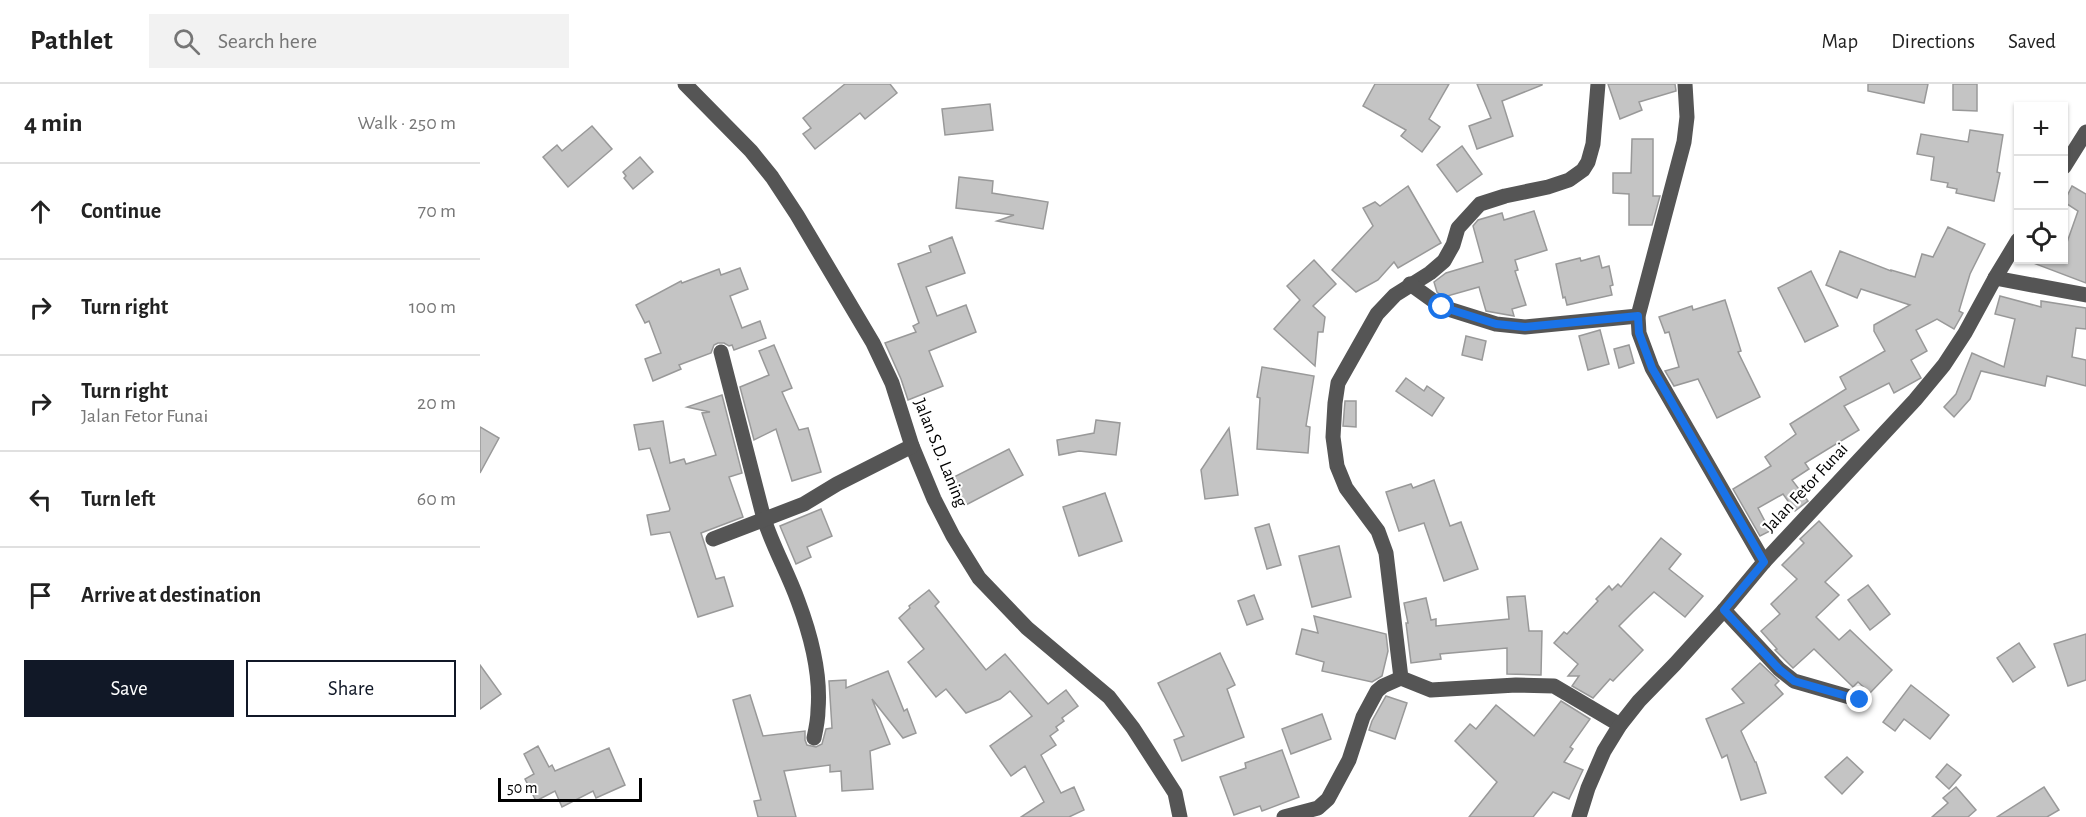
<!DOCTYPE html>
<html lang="en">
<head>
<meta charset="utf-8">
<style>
  body { margin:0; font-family:"Alegreya Sans",sans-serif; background:#f2f2f2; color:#222 }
  .controls { position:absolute; right:18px; top:18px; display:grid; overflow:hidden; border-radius:0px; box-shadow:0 2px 4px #0004 }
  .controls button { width:54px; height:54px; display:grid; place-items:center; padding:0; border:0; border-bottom:2px solid #e0e0e0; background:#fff; color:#222; font:30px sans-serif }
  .scale { position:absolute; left:18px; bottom:15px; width:144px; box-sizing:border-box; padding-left:6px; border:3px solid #000; border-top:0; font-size:16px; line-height:21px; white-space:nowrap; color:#000; -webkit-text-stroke:4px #fff; paint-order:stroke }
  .stop { position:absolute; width:18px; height:18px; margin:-14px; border:4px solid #1a73e8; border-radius:50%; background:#fff }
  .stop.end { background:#1a73e8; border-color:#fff; box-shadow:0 2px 6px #0008 }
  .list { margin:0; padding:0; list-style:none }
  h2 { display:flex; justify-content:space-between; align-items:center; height:78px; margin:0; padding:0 24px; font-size:26px }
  h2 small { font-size:20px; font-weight:400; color:#767676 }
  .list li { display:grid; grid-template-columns:39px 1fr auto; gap:18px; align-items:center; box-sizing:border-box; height:96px; padding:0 24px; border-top:2px solid #e0e0e0 }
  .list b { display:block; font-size:22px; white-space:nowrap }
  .list p { margin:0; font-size:20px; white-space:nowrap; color:#767676 }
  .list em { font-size:20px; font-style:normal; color:#767676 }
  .actions { display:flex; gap:12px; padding:18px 24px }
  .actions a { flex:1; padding:14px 0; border:2px solid #111827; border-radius:0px; text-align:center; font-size:21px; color:#111827 }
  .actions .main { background:#111827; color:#fff }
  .icon { flex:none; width:33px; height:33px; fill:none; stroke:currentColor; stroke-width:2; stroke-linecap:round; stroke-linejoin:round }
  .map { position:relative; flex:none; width:1606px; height:733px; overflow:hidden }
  header { display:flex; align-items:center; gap:36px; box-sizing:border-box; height:84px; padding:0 30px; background:#fff; border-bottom:2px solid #e0e0e0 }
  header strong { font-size:28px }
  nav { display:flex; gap:33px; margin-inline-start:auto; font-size:21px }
  .search { width:420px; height:54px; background:#f2f2f2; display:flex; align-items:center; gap:15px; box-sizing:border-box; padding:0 21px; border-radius:0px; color:#767676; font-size:22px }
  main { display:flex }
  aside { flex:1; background:#fff }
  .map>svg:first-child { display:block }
</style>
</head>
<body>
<header>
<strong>Pathlet</strong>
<div class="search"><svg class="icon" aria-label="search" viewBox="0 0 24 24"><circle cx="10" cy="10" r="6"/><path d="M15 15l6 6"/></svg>Search here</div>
<nav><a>Map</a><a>Directions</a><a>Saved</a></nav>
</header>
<main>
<aside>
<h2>4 min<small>Walk · 250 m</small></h2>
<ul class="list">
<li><svg class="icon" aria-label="ahead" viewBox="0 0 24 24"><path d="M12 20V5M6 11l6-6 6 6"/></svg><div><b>Continue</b></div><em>70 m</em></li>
<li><svg class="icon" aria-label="right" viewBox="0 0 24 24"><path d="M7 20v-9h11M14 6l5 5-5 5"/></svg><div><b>Turn right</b></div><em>100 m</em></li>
<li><svg class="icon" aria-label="right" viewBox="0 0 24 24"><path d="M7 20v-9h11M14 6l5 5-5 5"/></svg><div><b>Turn right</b><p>Jalan Fetor Funai</p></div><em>20 m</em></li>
<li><svg class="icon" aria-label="left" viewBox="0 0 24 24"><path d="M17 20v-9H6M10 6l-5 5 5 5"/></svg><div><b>Turn left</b></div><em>60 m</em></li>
<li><svg class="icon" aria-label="arrive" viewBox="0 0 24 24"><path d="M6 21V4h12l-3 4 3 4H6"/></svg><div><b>Arrive at destination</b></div></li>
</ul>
<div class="actions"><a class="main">Save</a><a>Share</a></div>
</aside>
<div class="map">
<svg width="1606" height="733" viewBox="0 0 1606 733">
  <rect width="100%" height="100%" fill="#fff"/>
  <g fill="#c4c4c4" stroke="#999" stroke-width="1.5">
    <path d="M365,0H410L417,9L385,35L380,29L335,65L323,50L331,44L323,34Z"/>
    <path d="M895,0H969L949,35L960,43L942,68L921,52L926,46L883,22Z"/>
    <path d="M997,0H1062V1L1022,17L1033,52L997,65L989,42L1011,34Z"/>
    <path d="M1128,0H1195L1196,7L1159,18L1162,26L1140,35Z"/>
    <path d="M1388,0H1448L1444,19L1388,7Z"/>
    <path d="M1473,0H1497V27L1473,26Z"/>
    <path d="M510,20L513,46L465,51L462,25Z"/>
    <path d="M112,42L132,65L88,103L63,73L77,61L82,67Z"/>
    <path d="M1490,46L1523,51L1517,88L1520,89L1514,117L1476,109L1477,105L1467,103L1468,99L1451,96L1454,73L1437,70L1441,50L1488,58Z"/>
    <path d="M1152,55H1173V112H1180L1172,141H1149V110L1133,109V89H1151Z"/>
    <path d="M982,62L1002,90L977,108L957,81Z"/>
    <path d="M160,73L173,88L153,105L144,94L146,92L143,88Z"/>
    <path d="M479,93L513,97L512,109L568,118L563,145L517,137L534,131L476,124Z"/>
    <path d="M928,102L961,159L918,184L914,178L898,196L876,208L852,186L893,142L883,124L895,118L900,122Z"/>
    <path d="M1592,102L1606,110V199L1548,177V176H1584V167L1598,127L1584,118Z"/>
    <path d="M1054,127L1067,166L1035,176L1038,186L1035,187L1046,221L1032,225L1034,232L1006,227L999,203L964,213L957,208L954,198L966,189L1003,178L993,142L998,136L1022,129L1024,136Z"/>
    <path d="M1468,143L1505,160L1490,190L1479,227L1483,229L1474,245L1457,235L1436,246L1447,267L1431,276L1441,294L1414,309L1409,299L1364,322L1379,346L1325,379L1329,385L1312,396L1328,417L1315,427L1303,410L1278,424L1290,447L1280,452L1253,405L1291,382L1285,373L1316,350L1310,340L1366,305L1360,293L1405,267L1394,247V241L1430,221L1381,205L1377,214L1346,201L1360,167L1411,187V186L1435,193L1442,170L1453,173Z"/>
    <path d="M472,153L485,189L446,203L457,232L486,221L496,248L449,267L463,302L428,316L421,295L405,259L436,248L433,242L439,239L418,180L451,168L449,162Z"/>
    <path d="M1119,172L1122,184L1129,182L1133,201L1130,202L1132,211L1087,221L1085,213L1083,214L1076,180L1100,174L1101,177Z"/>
    <path d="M834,176L856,200L833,222L845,233L843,248H838L835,282L794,245L820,216L807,202Z"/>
    <path d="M260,184L268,205L250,212L262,244L280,237L286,254L254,266L252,261L249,262L244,259H238L234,261L231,269L199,281L201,285L173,297L165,275L181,269L169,237L165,239L156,221L201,197L202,199L239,185L241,191Z"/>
    <path d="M1331,187L1358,242L1325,258L1298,204Z"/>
    <path d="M1520,212L1561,223V217L1606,224V245L1596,244L1592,273L1606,276V302L1567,292L1565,302L1501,287L1490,315L1474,333L1464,323L1476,310L1492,269L1524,283L1535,235L1515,230Z"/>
    <path d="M1245,216L1261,267L1258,268L1280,313L1237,334L1218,295L1194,302L1185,287L1199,283L1189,248L1185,249L1179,233L1212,222L1213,226Z"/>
    <path d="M1120,246L1129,280L1108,286L1099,252Z"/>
    <path d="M986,252L1006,257L1002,276L982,271Z"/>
    <path d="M294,261L312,304L302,308L319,346L328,344L341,388L312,397L296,345L274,356L260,303L289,291L279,267Z"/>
    <path d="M1149,261L1154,279L1139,284L1134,265Z"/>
    <path d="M782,283L834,292L826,342L830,343L828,369L777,365L780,314L777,313Z"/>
    <path d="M926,294L944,307L947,302L964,314L952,332L916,307Z"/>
    <path d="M242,311L262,389L249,393L263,433L221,449L236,495L244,493L253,522L218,533L190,448L171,451L167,431L189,427L190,425L170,364L159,366L154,341L183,337L190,379L204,375L206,380L236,371L222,329L230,328L207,323Z"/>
    <path d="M865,317H876V343L863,342Z"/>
    <path d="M616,336L640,339L636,371L599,367L579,371L577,356L614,349Z"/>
    <path d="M0,343L19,354L0,389Z"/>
    <path d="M749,344L758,411L725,415L721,386Z"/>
    <path d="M529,365L543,391L484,422L470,395Z"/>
    <path d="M954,396L970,442L981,438L998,485L964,497L944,439L919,447L906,408L931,400L933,404Z"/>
    <path d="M625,409L642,457L599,472L583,423Z"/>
    <path d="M341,425L352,452L327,463L331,473L316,480L300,442Z"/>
    <path d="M1339,437L1372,472L1345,498L1359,511L1336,533L1359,556L1370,546L1412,586L1390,609L1378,598L1373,603L1334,565L1313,584L1295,566L1297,565L1281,547L1300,530L1291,520L1317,495L1302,481L1324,459L1320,455Z"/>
    <path d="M789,440L801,481L787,485L775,444Z"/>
    <path d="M1181,454L1201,470L1189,485L1223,512L1205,533L1174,508L1153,528L1139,542L1163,566L1133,597L1130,595L1113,614L1092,602L1099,592H1088L1098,580L1074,559L1084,548L1087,550L1118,517L1116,515L1129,502L1132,506L1138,500L1141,503Z"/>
    <path d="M859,462L871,513L832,523L819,472Z"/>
    <path d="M1388,501L1410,530L1390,546L1368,516Z"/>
    <path d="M449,506L459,518L455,522L506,586L525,570L568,620L586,606L598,622L582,634L584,637L576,643L578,646L570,652L576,661L561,671L581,709L594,703L604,726L589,733H541L564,718L545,682L531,692L510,662L552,632L530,607L520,615L486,629L466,605L456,613L428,578L444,565L419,534L430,524L429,522Z"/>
    <path d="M774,511L783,535L767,541L758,517Z"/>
    <path d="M1045,512L1049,547H1062L1061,591L1027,590V564L960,570L961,575L931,579L926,539H928L924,519L946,514L951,536L956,535V542L1029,535L1027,513Z"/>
    <path d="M834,532L906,550L908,567L902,592L892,598L842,587L844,578L816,570L822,545L838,549Z"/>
    <path d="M1606,550V596L1588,602L1574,560Z"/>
    <path d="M1539,559L1555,583L1533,598L1517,574Z"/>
    <path d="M740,569L755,601L747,605L764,653L702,677L694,656L704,652L678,599Z"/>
    <path d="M1280,579L1299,597L1295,601L1303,610L1261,647L1275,678H1276L1286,709L1261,716L1247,671L1242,674L1226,635L1264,619L1252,605Z"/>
    <path d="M0,581L21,610L0,625Z"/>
    <path d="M408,587L424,627L427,625L436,649L423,654L392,615L410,660L390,667L393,705L362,707L361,687L350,688V681L304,687L316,733H278L274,717L281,716L253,616L270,611L283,652L325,647V656L327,661L336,663L342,660L346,645L352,644L349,597L366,596V604Z"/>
    <path d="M1431,601L1469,631L1450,655L1424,635L1415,647L1403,638Z"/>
    <path d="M906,612L927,619L915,655L889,646L892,637Z"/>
    <path d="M1081,617L1110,635L1090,663L1093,665L1084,678L1103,686L1089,715L1073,708L1053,733H989L1017,698L975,657L990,640L996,645L1016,621L1054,652Z"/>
    <path d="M842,630L851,655L811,670L802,645Z"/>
    <path d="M58,662L69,683L72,681L75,687L129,664L145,701L116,714L113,707L82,723L75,707L56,717L45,695L54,690L44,670Z"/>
    <path d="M802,666L819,713L782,727L780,722L754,731L740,693L766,684L765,679Z"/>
    <path d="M1367,673L1383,688L1362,710L1345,693Z"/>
    <path d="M1467,680L1481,691L1469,705L1456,693Z"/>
    <path d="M1476,703L1496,726L1488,733H1452L1468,719L1463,714Z"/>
    <path d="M1564,703L1579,726L1567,733H1517Z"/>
  </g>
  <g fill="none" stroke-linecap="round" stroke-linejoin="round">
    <g stroke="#555" stroke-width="15">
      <path d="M205,0L271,67L292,93L317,131L393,259L412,299L432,362L454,415L473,452L499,494L547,544L629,613L653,644L695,709L700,733"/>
      <path d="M1118,0L1113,60L1108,78L1103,86L1089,96L1068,103L1025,112L1000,120L978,144L973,161L964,177L950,189L915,211L897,230L858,299L855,319L853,353L857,382L866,404L898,447L906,469L921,594L951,606L1036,601L1074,602L1140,641"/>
      <path d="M1205,0L1207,33L1204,58L1158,232L1159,249L1172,284L1284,478"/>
      <path d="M1584,83L1606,48"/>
      <path d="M1515,194L1606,211"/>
      <path d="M930,200L962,223L1016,240L1045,243L1158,232"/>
      <path d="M241,268L284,435C293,463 308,489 318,517C330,549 341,591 338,626C338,635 336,645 334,654"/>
      <path d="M233,455L324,420L357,400L432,362"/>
      <path d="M1244,526L1299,585L1314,597L1380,616"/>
      <path d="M804,733L838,724L848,715L869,676L883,633L897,607L903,602L921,594"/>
      <path d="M1099,733L1108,704L1124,667L1140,641L1159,617L1195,580L1244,526L1284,478L1435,316L1464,281L1485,249L1515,194L1538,156"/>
    </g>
  </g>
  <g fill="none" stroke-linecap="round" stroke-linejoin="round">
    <path stroke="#1a73e8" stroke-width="8" d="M962,223L1016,240L1045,243L1158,232L1159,249L1172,284L1284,478L1244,526L1299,585L1314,597L1380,616"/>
  </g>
  <g text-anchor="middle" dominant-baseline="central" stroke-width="4.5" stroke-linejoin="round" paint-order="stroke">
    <g font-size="18" fill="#000" stroke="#fff">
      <text transform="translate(460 369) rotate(68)">Jalan S.D. Laning</text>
      <text transform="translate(1326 404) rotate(-47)">Jalan Fetor Funai</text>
    </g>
  </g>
</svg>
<div class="controls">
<button>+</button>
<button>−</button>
<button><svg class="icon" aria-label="locate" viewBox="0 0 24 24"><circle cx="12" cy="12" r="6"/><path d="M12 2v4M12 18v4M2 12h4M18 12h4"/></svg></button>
</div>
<div class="scale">50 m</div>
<div class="stop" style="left:962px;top:223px"></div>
<div class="stop end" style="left:1380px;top:616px"></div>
</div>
</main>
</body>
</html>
